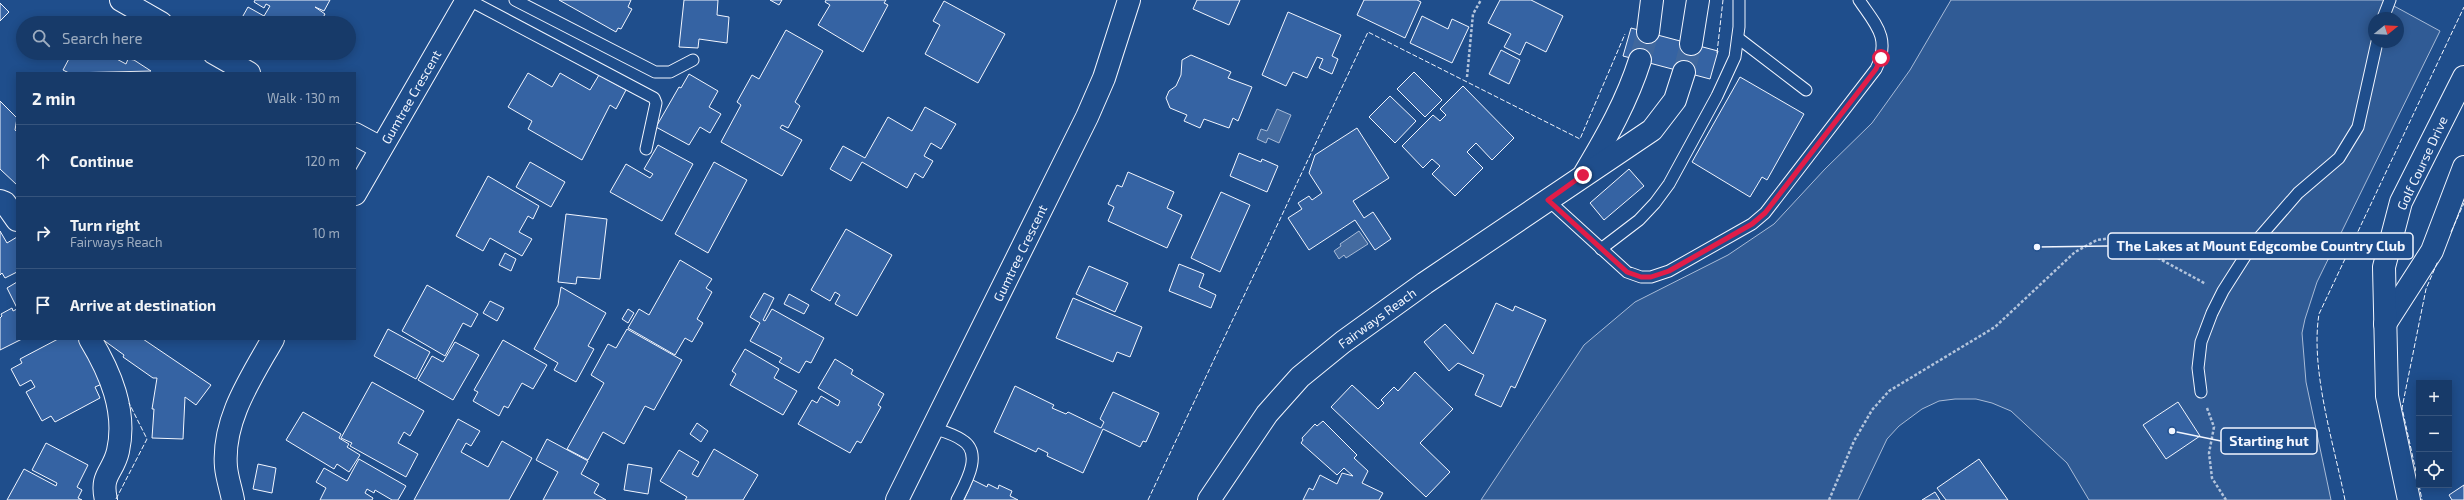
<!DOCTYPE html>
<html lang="en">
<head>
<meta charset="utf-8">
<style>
  body { margin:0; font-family:"Exo 2",sans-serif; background:#20416f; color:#f1f3f6 }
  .controls { position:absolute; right:12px; bottom:12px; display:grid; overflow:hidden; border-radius:0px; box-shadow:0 2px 10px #0003 }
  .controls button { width:36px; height:36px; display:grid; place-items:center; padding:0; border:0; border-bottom:1px solid #36547d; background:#173a69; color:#f1f3f6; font:20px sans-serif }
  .compass { position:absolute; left:2368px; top:12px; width:36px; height:36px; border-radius:50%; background:#173a69; box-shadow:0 2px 10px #0003; rotate:72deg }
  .stop { position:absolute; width:12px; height:12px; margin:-9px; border:3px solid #e11d48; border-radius:50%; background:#fff }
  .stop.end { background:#e11d48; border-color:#fff; box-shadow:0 1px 4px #0008 }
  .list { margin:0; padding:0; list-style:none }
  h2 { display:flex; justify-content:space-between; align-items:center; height:52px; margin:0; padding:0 16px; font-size:17px }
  h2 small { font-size:13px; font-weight:400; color:#9eadc0 }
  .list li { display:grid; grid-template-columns:26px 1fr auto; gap:12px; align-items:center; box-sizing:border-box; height:72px; padding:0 16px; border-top:1px solid #36547d }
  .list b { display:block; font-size:15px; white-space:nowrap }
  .list p { margin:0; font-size:13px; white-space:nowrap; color:#9eadc0 }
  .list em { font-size:13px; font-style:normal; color:#9eadc0 }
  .icon { flex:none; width:22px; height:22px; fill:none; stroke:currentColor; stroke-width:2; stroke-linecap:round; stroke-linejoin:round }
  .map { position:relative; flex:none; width:2464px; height:500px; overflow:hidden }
  .search { position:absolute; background:#173a69; box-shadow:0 2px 10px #0003; left:16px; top:16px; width:340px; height:44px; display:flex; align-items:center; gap:10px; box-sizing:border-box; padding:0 14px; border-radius:22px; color:#9eadc0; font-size:15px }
  .panel { position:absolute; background:#173a69; box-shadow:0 2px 10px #0003; left:16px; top:72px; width:340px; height:268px; border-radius:0px }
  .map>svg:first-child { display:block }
</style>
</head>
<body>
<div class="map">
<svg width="2464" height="500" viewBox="0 0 2464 500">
  <rect width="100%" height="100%" fill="#1f4e8c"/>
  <path fill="#305b95" stroke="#a8bbd7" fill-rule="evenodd" d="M1951,0H2383L2440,31L2317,282L2305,319L2302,333L2306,382L2331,500H2089L2067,463L2011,411L1992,403L1976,399H1955L1939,401L1922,409L1899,426L1887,439L1858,500H1481L1584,345L1635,302L1728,255L1774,224L1825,169L1872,123L1910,70ZM2374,18H2398V42H2374Z"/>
  <g fill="#446ba0" stroke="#a8bbd7">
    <path d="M1277,109L1291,115L1279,143L1268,138L1266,143L1257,139L1261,129L1267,131Z"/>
    <path d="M1359,231L1368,244L1346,258L1344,255L1339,259L1334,251L1341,246L1340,244Z"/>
  </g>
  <g fill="#3563a3" stroke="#f2f6ff">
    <path d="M255,0H330L324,11L315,7L325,14L320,23H239L248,7L264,16L270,6L266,4L264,8L254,2Z"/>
    <path d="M559,0H631L628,7L632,9L621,29L618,28L616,32Z"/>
    <path d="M684,0H718L717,15L729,17L727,43L699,39L698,48L679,47Z"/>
    <path d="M770,0H782L779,5Z"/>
    <path d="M826,0H886L884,3L888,5L863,52L818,25L830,5L825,2Z"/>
    <path d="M1197,0H1240L1229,25L1193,9Z"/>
    <path d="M1364,0H1417L1421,2L1405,38L1357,15Z"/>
    <path d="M1500,0H1531L1563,16L1546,52L1526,42L1520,55L1504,47L1511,34L1488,23Z"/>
    <path d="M944,1L1005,34L978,83L925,54L940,25L933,21Z"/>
    <path d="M0,3L9,12L0,21Z"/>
    <path d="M1288,12L1341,35L1332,56L1338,59L1332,74L1319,68L1323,59L1317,57L1307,78L1293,72L1286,86L1262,75Z"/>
    <path d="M1422,16L1448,29L1452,19L1469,27L1452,63L1410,43Z"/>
    <path d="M1631,28L1718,51L1710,79L1623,56Z"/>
    <path d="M786,30L823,51L795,102L800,106L788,128L782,125L780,128L802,140L782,176L721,142L741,105L737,102L752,75L759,79Z"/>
    <path d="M1501,50L1520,60L1509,84L1489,74Z"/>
    <path d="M72,53H110L109,55L126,64L128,59L134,60L151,71L69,73L63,70Z"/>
    <path d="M290,53H303L300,59Z"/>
    <path d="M1191,55L1231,72L1228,78L1252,87L1238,121L1233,118L1229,128L1204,119L1200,128L1184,121L1187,115L1170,108L1166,98L1169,91L1176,86L1181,75L1182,60Z"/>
    <path d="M1414,72L1442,100L1425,117L1397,89Z"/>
    <path d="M528,73L552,87L560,73L590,90L599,75L626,90L616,109L610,105L582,160L528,129L532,121L508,107Z"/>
    <path d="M689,74L718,91L709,107L721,114L710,133L700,127L689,145L656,127L679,87L681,88Z"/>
    <path d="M1740,77L1804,114L1767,180L1762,177L1750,197L1692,162Z"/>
    <path d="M1463,86L1514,138L1492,160L1476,143L1467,152L1483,168L1455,196L1432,174L1440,166L1432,159L1423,168L1402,146L1433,115L1440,121L1446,115L1440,109Z"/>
    <path d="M1390,96L1416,121L1395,143L1369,117Z"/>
    <path d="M0,101L17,118L15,130L17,132V185L0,169Z"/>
    <path d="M925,107L956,124L941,149L931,143L924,156L933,161L923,178L915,173L907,188L862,162L851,181L830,169L843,146L865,158L888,117L912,131Z"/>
    <path d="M1357,128L1389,178L1353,201L1364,218L1373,212L1391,239L1375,250L1355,220L1309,250L1288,218L1302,209L1298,203L1309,196L1312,200L1322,193L1309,173L1315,155Z"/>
    <path d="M658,145L693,164L662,221L610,192L626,164L650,178L653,174L644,169Z"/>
    <path d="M1239,153L1261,162L1262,159L1278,166L1267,192L1230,176Z"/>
    <path d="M530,162L565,182L551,207L516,187Z"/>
    <path d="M714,162L747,180L708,253L675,234Z"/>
    <path d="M1629,169L1644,186L1604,220L1590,203Z"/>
    <path d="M1128,172L1174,192L1167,208L1182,215L1167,248L1108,221L1114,207L1108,204L1117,185L1122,187Z"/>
    <path d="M488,176L539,206L533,219L528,216L519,232L532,239L522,256L490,238L483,251L456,236Z"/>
    <path d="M1221,192L1250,205L1220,272L1191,258Z"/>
    <path d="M566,214L607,219L600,279L577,277L576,284L558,282Z"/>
    <path d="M846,229L892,255L857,316L835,304L840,295L835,292L830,301L811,290Z"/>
    <path d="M0,231L7,243L17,237V272L5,278L2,273L0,275Z"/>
    <path d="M505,253L516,259L511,271L499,265Z"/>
    <path d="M680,260L712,279L706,288L712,292L697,319L703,323L692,342L685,338L675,355L628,328L639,309L649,315Z"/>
    <path d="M1179,264L1204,274L1199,287L1216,295L1211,308L1169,291Z"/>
    <path d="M1089,266L1128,283L1115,312L1076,294Z"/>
    <path d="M17,282V308L7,288Z"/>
    <path d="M427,285L478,314L471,327L463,323L445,356L402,331Z"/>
    <path d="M561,287L606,313L588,346L594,349L576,382L554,370L558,363L534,349L558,305Z"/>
    <path d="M764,293L774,298L763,320L765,321L772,309L824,338L811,363L806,361L799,373L779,362L782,358L750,341L760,323L750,317Z"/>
    <path d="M789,294L809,305L804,314L784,304Z"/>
    <path d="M1073,298L1142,327L1130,357L1117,352L1113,362L1056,338Z"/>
    <path d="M490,301L504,308L497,321L483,313Z"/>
    <path d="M1496,303L1513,311L1515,306L1546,320L1515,388L1511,386L1501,407L1475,395L1484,375L1458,363L1449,371L1424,342L1445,324L1473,354Z"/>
    <path d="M12,308L13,311L17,309V339H22L0,350V318L2,316L1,314Z"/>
    <path d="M628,309L634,313L628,323L622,319Z"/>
    <path d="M388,329L430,352L416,379L374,356Z"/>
    <path d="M627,329L682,360L654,410L645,406L624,444L603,432L588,460L567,449L604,383L591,375L608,344L616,348Z"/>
    <path d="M58,339H80L102,384L95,387L100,398L55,422L51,416L42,421L26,392L35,387L31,380L20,386L11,369L22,363L20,359Z"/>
    <path d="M102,339H143L211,385L196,405L185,397L183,439L152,438L154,409H152L157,378H153L123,357L124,355Z"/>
    <path d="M503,340L547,365L533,389L522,383L508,408L504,406L499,416L473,401L478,392L474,390Z"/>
    <path d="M455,342L479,355L453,400L418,380L432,356L443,362Z"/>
    <path d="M745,349L779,369L774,378L797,391L783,415L730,385L736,374L732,371Z"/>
    <path d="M835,359L853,370L851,374L884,394L878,405L881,407L861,443L857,441L850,453L798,424L812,400L817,403L821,396L838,406L840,401L818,388Z"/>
    <path d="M1415,372L1453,409L1420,443L1450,472L1426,497L1331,407L1352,385L1378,409L1384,403L1381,400L1394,387L1398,391Z"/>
    <path d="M372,382L424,411L410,436L404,432L398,443L418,454L406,477L350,446L352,443L341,438Z"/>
    <path d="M1015,386L1054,405L1052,408L1066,414L1068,412L1101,428L1104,422L1100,419L1113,392L1159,413L1146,442L1143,441L1140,447L1103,429L1083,473L1047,456L1048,453L1038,448L1036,452L994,432Z"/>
    <path d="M2178,402L2200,436L2166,459L2143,425Z"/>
    <path d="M303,412L341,434L339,438L349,444L347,447L360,455L349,472L337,464L334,469L286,440Z"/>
    <path d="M458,419L480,431L471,446L466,443L461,452L488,467L502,441L532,458L509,500H414Z"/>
    <path d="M1323,421L1357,455L1354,458L1368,471L1362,483L1383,493L1379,500H1303L1309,488L1313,490L1320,475L1337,484L1342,473L1353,476L1344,468L1337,475L1301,443L1303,440L1302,438L1315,424L1317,426Z"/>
    <path d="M697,423L708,431L701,442L690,434Z"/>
    <path d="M547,439L588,461L581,474L599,484L594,493L606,500H543L558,472L536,460Z"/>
    <path d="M46,443L88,465L77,487L82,490L78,498L82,500H7L24,469L56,486L57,483L32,470Z"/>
    <path d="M714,449L758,475L743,500H685L687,497L660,481L679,450L699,462L692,474L698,477Z"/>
    <path d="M359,459L406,486L398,500H392L375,490L374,493L367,489L365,493L373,498L372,500H320L326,488L316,482L324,468L347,481Z"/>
    <path d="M1979,459L2008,500H1946L1937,488Z"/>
    <path d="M258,464L276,468L272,493L253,489Z"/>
    <path d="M628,464L652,468L648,494L624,490Z"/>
    <path d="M973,480L987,487L988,484L998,489L999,485L1012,491L1010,496L1018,500H964Z"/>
    <path d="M2464,485V500H2452L2449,495Z"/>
    <path d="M1935,492L1940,500H1922Z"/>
  </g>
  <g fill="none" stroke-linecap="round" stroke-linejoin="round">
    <g stroke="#3f679d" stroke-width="22" stroke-dasharray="22 11" stroke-linecap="butt">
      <path d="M1640,60L1648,32"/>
      <path d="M1684,72L1691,44"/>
    </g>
    <g stroke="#f2f6ff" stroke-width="13">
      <g id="lane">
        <path d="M469,0L654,98L656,103L646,149"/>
        <path d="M515,0L655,72H670L693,60"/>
        <path d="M2383,18L2390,0"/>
        <path d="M1738,38L1806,90"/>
        <path d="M1548,200L1627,272L1641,277H1651L1669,271L1752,224L1765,213L1876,69C1891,38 1876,25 1859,0"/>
        <path d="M1601,249L1639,220L1655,203L1669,184L1717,96L1735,57L1739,27V0"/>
        <path d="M2201,392L2198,368L2201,342L2212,313L2223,291L2251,247L2298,193L2339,158L2358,127L2377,42"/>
        <path d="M933,428C942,431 954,434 962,440C984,453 965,484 957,500"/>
      </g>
    </g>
    <g stroke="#f2f6ff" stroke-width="24">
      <g id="street">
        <path d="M121,0L161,23"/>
        <path d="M1648,32L1652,0"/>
        <path d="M1691,44L1698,0"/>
        <path d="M214,53L249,73"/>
        <path d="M355,134L381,148"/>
        <path d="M1585,173C1607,136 1627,101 1640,60"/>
        <path d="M355,194L467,0"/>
        <path d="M0,201L5,203L17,220"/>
        <path d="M2385,324L2432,251L2464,167"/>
        <path d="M90,339C110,372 127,411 118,451C113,473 100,474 106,500"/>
        <path d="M233,500C231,489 227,478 226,467C222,420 251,378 273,339"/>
        <path d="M897,500L1087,117L1104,78L1129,0"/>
        <path d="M1209,500L1267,414L1300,377L1343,342L1425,283L1652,130L1675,100L1684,72"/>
        <path d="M2409,500L2387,396L2384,267L2401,202L2464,77"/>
      </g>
    </g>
    <g stroke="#b3c4dc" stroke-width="2.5" stroke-dasharray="3 2" stroke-linecap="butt">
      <path d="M1467,77L1473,14L1481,0"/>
      <path d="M2207,408L2214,427L2209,453L2212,478L2226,500"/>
      <path d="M1829,500L1854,441L1872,410L1889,391L1995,327L2075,252L2097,240L2119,237L2206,284"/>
    </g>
    <use href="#lane" stroke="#1f4e8c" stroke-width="11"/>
    <use href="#street" stroke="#1f4e8c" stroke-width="22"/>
    <g stroke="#f2f6ff" stroke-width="1" stroke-dasharray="5 2" stroke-linecap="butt">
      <path d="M1717,53L1723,0"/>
      <path d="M2451,232L2464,203"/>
      <path d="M2419,485L2402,408L2426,289L2438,261"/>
      <path d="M2419,485L2422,500"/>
      <path d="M116,499L147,439L129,403"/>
      <path d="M1148,500L1368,32L1580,139L1625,34"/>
      <path d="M2345,500C2334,444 2310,370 2319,314L2464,7"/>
    </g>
  </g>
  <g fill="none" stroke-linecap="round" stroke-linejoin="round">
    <path stroke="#e11d48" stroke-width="5" d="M1583,175L1548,200L1627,272L1641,277H1651L1669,271L1752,224L1765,213L1876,69L1881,58"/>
  </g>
  <g text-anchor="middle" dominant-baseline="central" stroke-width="3" stroke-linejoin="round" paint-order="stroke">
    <g font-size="13" fill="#f2f6ff" stroke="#1f4e8c">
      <text transform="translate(411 97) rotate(-60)">Gumtree Crescent</text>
      <text transform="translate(2422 163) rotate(-65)">Golf Course Drive</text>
      <text transform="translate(1020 253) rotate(-64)">Gumtree Crescent</text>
      <text transform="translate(1377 318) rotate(-36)">Fairways Reach</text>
    </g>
  </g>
  <path fill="none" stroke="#f2f6ff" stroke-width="1.5" d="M2037 247L2108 246M2172 431L2221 441"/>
  <g fill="#f2f6ff" stroke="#1f4e8c" stroke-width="1.5">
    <circle cx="2037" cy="247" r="4"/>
    <circle cx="2172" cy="431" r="4"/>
  </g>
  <g fill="#1f4e8c" stroke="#f2f6ff" stroke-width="1.5">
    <rect x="2108" y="233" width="305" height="26" rx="4"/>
    <rect x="2221" y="428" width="96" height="26" rx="4"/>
  </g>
  <g font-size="14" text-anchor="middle" font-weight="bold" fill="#f2f6ff">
    <text x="2261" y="251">The Lakes at Mount Edgcombe Country Club</text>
    <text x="2269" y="446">Starting hut</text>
  </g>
</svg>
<div class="controls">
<button>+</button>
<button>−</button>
<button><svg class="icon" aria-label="locate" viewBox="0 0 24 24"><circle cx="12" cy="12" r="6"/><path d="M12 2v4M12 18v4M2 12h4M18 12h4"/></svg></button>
</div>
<svg class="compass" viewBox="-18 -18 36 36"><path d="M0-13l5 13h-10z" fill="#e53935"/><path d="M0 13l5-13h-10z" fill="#9eadc0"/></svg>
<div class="stop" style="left:1881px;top:58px"></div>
<div class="stop end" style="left:1583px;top:175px"></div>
<div class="search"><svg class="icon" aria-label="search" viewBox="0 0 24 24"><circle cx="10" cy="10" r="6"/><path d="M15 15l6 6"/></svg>Search here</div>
<section class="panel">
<h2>2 min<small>Walk · 130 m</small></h2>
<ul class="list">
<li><svg class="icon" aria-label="ahead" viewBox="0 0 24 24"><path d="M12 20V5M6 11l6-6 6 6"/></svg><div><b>Continue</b></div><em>120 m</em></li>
<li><svg class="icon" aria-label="right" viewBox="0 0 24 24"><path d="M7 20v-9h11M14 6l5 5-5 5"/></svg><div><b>Turn right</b><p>Fairways Reach</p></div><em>10 m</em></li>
<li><svg class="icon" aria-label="arrive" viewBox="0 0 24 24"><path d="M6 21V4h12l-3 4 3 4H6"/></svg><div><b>Arrive at destination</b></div></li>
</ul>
</section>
</div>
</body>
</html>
